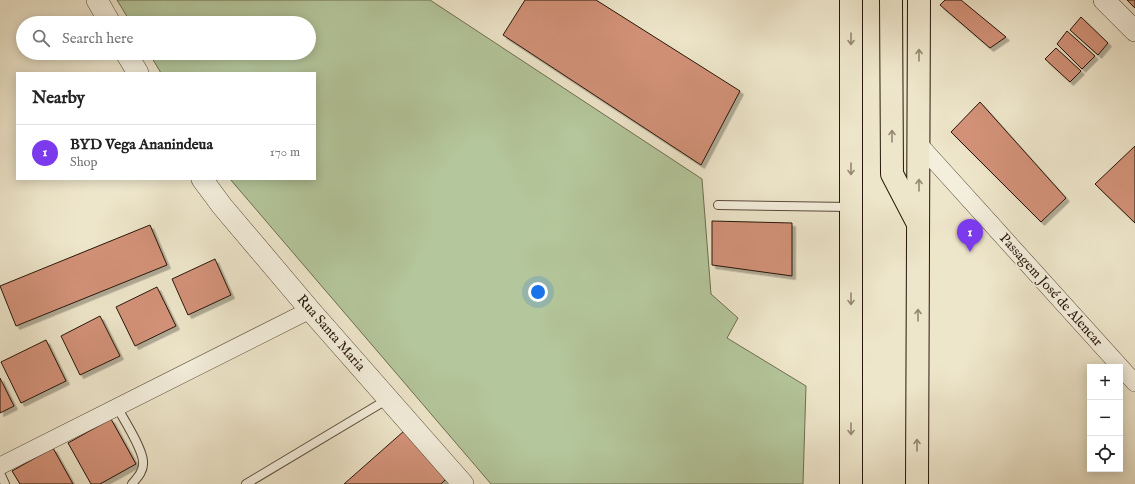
<!DOCTYPE html>
<html lang="en">
<head>
<meta charset="utf-8">
<style>
  body { margin:0; font-family:"IM FELL English",serif; background:#f2f2f2; color:#222 }
  .controls { position:absolute; right:12px; bottom:12px; display:grid; overflow:hidden; border-radius:0px; box-shadow:0 2px 10px #0003 }
  .controls button { width:36px; height:36px; display:grid; place-items:center; padding:0; border:0; border-bottom:1px solid #e0e0e0; background:#fff; color:#222; font:20px sans-serif }
  .you { position:absolute; left:538px; top:292px; width:14px; height:14px; margin:-10px; border:3px solid #fff; border-radius:50%; background:#1a73e8; box-shadow:0 0 0 6px #1a73e833 }
  .badge { display:grid; place-items:center; width:26px; height:26px; border-radius:50%; background:#7c3aed; color:#fff; font-size:13px; font-weight:700 }
  .pin { position:absolute; translate:-50% -33px; filter:drop-shadow(0 1px 2px #0008) }
  .pin::after { content:''; position:absolute; top:21px; width:14px; height:12px; background:inherit; clip-path:polygon(0 0,100% 0,50% 100%) }
  .list { margin:0; padding:0; list-style:none }
  h2 { display:flex; justify-content:space-between; align-items:center; height:52px; margin:0; padding:0 16px; font-size:17px }
  h2 small { font-size:13px; font-weight:400; color:#767676 }
  .list li { display:grid; grid-template-columns:26px 1fr auto; gap:12px; align-items:center; box-sizing:border-box; height:56px; padding:0 16px; border-top:1px solid #e0e0e0 }
  .list b { display:block; font-size:15px; white-space:nowrap }
  .list p { margin:0; font-size:13px; white-space:nowrap; color:#767676 }
  .list em { font-size:13px; font-style:normal; color:#767676 }
  .icon { flex:none; width:22px; height:22px; fill:none; stroke:currentColor; stroke-width:2; stroke-linecap:round; stroke-linejoin:round }
  .map { position:relative; flex:none; width:1135px; height:484px; overflow:hidden }
  .search { position:absolute; background:#fff; box-shadow:0 2px 10px #0003; left:16px; top:16px; width:300px; height:44px; display:flex; align-items:center; gap:10px; box-sizing:border-box; padding:0 14px; border-radius:22px; color:#767676; font-size:15px }
  .panel { position:absolute; background:#fff; box-shadow:0 2px 10px #0003; left:16px; top:72px; width:300px; height:108px; border-radius:0px }
  .map>svg:first-child { display:block }
</style>
</head>
<body>
<div class="map">
<svg width="1135" height="484" viewBox="0 0 1135 484">
  <defs>
    <filter id="shadow"><feDropShadow dx="3.5" dy="3.5" stdDeviation="0" flood-color="#0004"/></filter>
  </defs>
  <rect width="100%" height="100%" fill="#eee6cb"/>
  <filter id="stains"><feTurbulence type="fractalNoise" baseFrequency=".005" numOctaves="4"/><feColorMatrix values="0 0 0 0 .2 0 0 0 0 .09 0 0 0 0 .02 0 0 0 .5 -.17"/></filter>
  <radialGradient id="worn" r=".72"><stop offset=".6" stop-color="#630" stop-opacity="0"/><stop offset="1" stop-color="#630" stop-opacity=".3"/></radialGradient>
  <path fill="#b4c69b" stroke="#6e6e52" d="M117,0H430L702,179L711,294L738,318L727,338L806,386L803,484H491L230,179H315V73H161L149,53H309V23H131Z"/>
  <g fill="#d39279" stroke="#271608" filter="url(#shadow)">
    <path d="M525,0H596L740,91L701,165L503,35Z"/>
    <path d="M945,0H961L1006,37L990,48L940,5Z"/>
    <path d="M1127,0H1135V8Z"/>
    <path d="M1081,17L1108,43L1098,55L1070,30Z"/>
    <path d="M1067,31L1095,56L1082,69L1057,44Z"/>
    <path d="M1056,48L1081,71L1070,82L1045,59Z"/>
    <path d="M980,102L1066,198L1041,222L951,132Z"/>
    <path d="M1135,146V223L1095,184Z"/>
    <path d="M712,221L792,223V276L712,265Z"/>
    <path d="M150,225L167,265L16,326L0,286Z"/>
    <path d="M215,259L231,295L188,315L172,279Z"/>
    <path d="M157,287L176,326L135,346L116,307Z"/>
    <path d="M100,316L120,356L80,375L61,336Z"/>
    <path d="M46,340L66,381L21,403L1,362Z"/>
    <path d="M0,378L14,406L0,413Z"/>
    <path d="M111,419L136,464L100,484H91L68,443Z"/>
    <path d="M404,431L446,479L441,484H344Z"/>
    <path d="M53,448L73,484H20L12,471Z"/>
  </g>
  <g fill="none" stroke-linecap="round" stroke-linejoin="round">
    <g stroke="#594a39" stroke-width="10">
      <g id="service">
        <path d="M718,205L850,207"/>
        <path d="M117,407C124,420 143,449 143,462C144,471 137,478 132,484"/>
        <path d="M0,473L5,484"/>
        <path d="M246,484L388,399"/>
      </g>
    </g>
    <g stroke="#594a39" stroke-width="18">
      <g id="minor">
        <path d="M919,144L1135,383"/>
        <path d="M0,466L310,310"/>
      </g>
    </g>
    <g stroke="#594a39" stroke-width="22">
      <g id="tertiary">
        <path d="M97,0L110,23"/>
        <path d="M1104,0L1135,31"/>
        <path d="M126,53L138,73"/>
        <path d="M202,179L222,206L310,310L463,484"/>
      </g>
    </g>
    <g stroke="#271608" stroke-width="24">
      <g id="trunk">
        <path d="M851,0V484"/>
        <path d="M891,0L892,174L917,222"/>
        <path d="M917,484L919,0"/>
      </g>
    </g>
    <use href="#service" stroke="#f4efdd" stroke-width="8"/>
    <use href="#minor" stroke="#f4efdd" stroke-width="17"/>
    <use href="#tertiary" stroke="#f4efdd" stroke-width="21"/>
    <use href="#trunk" stroke="#eee6cb" stroke-width="22"/>
  </g>
  <defs><path id="oneway-shaft" d="M-6 0H5M1.5-3L5.5 0L1.5 3" fill="none" stroke-width="1.6" stroke-linecap="round" stroke-linejoin="round"/></defs>
  <g stroke="#948873">
    <use href="#oneway-shaft" transform="translate(851 39) rotate(90)"/>
    <use href="#oneway-shaft" transform="translate(919 55) rotate(-90)"/>
    <use href="#oneway-shaft" transform="translate(892 136) rotate(-90)"/>
    <use href="#oneway-shaft" transform="translate(851 169) rotate(90)"/>
    <use href="#oneway-shaft" transform="translate(919 185) rotate(-90)"/>
    <use href="#oneway-shaft" transform="translate(851 299) rotate(90)"/>
    <use href="#oneway-shaft" transform="translate(918 315) rotate(-90)"/>
    <use href="#oneway-shaft" transform="translate(851 429) rotate(90)"/>
    <use href="#oneway-shaft" transform="translate(917 445) rotate(-90)"/>
  </g>
  <g text-anchor="middle" dominant-baseline="central" stroke-width="3.5" stroke-linejoin="round" paint-order="stroke">
    <g font-size="14" fill="#271608" stroke="#f4efdd">
      <text transform="translate(1051 290) rotate(48)">Passagem José de Alencar</text>
      <text transform="translate(331 333) rotate(49)">Rua Santa Maria</text>
    </g>
  </g>
  <rect width="100%" height="100%" filter="url(#stains)"/>
  <rect width="100%" height="100%" fill="url(#worn)"/>
</svg>
<div class="controls">
<button>+</button>
<button>−</button>
<button><svg class="icon" aria-label="locate" viewBox="0 0 24 24"><circle cx="12" cy="12" r="6"/><path d="M12 2v4M12 18v4M2 12h4M18 12h4"/></svg></button>
</div>
<div class="you"></div>
<div class="pin badge" style="left:970px;top:252px">1</div>
<div class="search"><svg class="icon" aria-label="search" viewBox="0 0 24 24"><circle cx="10" cy="10" r="6"/><path d="M15 15l6 6"/></svg>Search here</div>
<section class="panel">
<h2>Nearby<small></small></h2>
<ul class="list">
<li><span class="badge">1</span><div><b>BYD Vega Ananindeua</b><p>Shop</p></div><em>170 m</em></li>
</ul>
</section>
</div>
</body>
</html>
